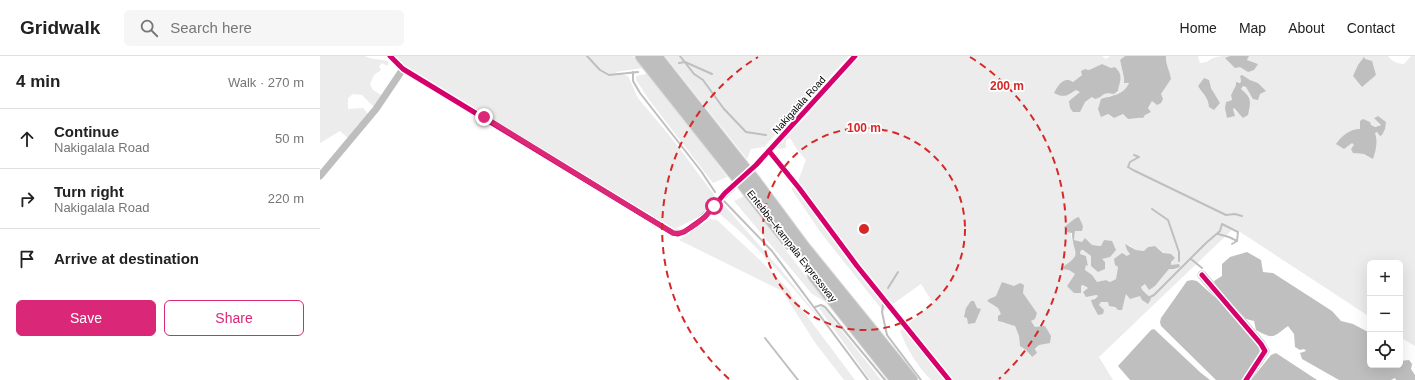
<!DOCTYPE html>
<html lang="en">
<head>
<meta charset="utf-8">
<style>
  body { margin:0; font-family:Arial,sans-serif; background:#f6f6f6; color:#222 }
  .controls { position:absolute; right:12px; bottom:12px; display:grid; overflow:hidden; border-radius:6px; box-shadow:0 4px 16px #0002 }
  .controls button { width:36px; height:36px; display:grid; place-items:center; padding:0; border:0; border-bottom:1px solid #e0e0e0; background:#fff; color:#222; font:20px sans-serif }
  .stop { position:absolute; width:12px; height:12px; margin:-9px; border:3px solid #db2777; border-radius:50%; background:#fff }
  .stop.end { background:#db2777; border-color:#fff; box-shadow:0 1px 4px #0008 }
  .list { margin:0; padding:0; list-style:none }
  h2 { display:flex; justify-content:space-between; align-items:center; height:52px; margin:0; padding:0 16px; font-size:17px }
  h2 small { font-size:13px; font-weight:400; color:#767676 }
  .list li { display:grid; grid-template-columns:26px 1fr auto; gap:12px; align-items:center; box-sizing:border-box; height:60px; padding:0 16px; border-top:1px solid #e0e0e0 }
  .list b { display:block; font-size:15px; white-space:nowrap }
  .list p { margin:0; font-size:13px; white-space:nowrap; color:#767676 }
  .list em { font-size:13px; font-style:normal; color:#767676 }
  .actions { display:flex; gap:8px; padding:12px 16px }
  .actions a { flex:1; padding:9px 0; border:1px solid #db2777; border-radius:6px; text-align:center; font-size:14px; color:#db2777 }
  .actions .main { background:#db2777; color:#fff }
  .icon { flex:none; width:22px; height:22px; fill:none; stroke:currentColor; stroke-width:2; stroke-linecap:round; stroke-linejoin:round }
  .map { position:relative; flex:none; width:1095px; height:324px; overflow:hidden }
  header { display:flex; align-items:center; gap:24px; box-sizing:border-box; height:56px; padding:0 20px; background:#fff; border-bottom:1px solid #e0e0e0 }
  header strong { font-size:19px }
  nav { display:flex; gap:22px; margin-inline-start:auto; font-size:14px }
  .search { width:280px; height:36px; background:#f6f6f6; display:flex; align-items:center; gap:10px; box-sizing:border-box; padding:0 14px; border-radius:6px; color:#767676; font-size:15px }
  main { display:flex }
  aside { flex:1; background:#fff }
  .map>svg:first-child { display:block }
</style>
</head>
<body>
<header>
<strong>Gridwalk</strong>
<div class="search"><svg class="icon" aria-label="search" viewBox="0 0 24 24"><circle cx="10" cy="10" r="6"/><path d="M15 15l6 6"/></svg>Search here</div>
<nav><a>Home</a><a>Map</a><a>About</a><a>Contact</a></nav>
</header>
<main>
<aside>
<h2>4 min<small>Walk · 270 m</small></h2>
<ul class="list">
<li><svg class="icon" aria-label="ahead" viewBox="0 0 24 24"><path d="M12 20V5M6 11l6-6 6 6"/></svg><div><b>Continue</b><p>Nakigalala Road</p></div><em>50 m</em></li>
<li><svg class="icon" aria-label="right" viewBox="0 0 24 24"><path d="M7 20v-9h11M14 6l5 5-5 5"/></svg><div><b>Turn right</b><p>Nakigalala Road</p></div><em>220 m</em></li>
<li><svg class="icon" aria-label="arrive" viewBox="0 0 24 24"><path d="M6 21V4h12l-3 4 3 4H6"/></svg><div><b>Arrive at destination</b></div></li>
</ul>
<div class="actions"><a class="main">Save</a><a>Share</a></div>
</aside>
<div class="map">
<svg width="1095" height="324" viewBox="0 0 1095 324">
  <rect width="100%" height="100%" fill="#fff"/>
  <g fill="#ececec" fill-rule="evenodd">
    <path d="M0,0H45C52,4 61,3 68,5V10L62,7L59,10L61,14L54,19L50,28L53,34L63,40L55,52L42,39L33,38L28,42V53L43,52L49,59L29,83L20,75L0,87Z"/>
    <path d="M71,0H313L323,12L295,16L308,20L318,42L354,85L395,140L382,159L355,173L271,125L209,85L147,48L84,13Z"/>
    <path d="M345,0H529L444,91L431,93L427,103Z"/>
    <path d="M539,0H782L786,3L790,0H805L800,5L804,22V27H809C806,36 798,40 789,40L780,48L778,53L794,62L803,58L808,63H813L831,56L828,52L832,45L841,38L851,23C850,15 845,7 846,0H878L880,7L887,6C893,0 901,0 910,0L906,2C921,13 919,11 938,8L927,4L929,0H1068C1071,5 1078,8 1084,8L1091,0H1095V290L1080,281V207H1050V261L914,172L779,301L793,324H611C597,310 587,293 580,275L613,247L601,228L563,255L501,177L472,134V132L478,125L486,104L476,92L470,82L466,84V92L459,93L457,89L488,59L497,47ZM782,8L791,12L801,20L798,36L794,38C786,36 783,36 779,42L772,41L765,46L749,45L761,36L756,34L749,39L750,24L753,26L762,19L765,13L769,14ZM920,20H922L930,24L938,27L945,35L940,38L923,30L921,33L917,57L914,52L913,53L914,60L907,62L906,46L912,44L911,39L916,29L921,25ZM884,22C891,29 894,38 900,47C888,44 884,41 878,30ZM1057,60L1066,66L1057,76L1055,77L1044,98L1033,97L1035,89L1032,87L1040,73L1051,69L1055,71L1061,68L1054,62ZM759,161L763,170L755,175L754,184L771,189L782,190L784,184L782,203L771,209V200L763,194H761L760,198L766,200L768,209H766L765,215L772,219L777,227L786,224L790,226L796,223L798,211L810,198L809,189L816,194L825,195L828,191L835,190C842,195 850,201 851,210L860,211L854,213H849L835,230L829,233L825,228L821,231L824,237L830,241L808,239L806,238L805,243L798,254L788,246H781L779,249L783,257L778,259L773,250L772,244L778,241L763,229L761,230H747L755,218L749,214L741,213C746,210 753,205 755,199C758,194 753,189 752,184C750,176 750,164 759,161ZM694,230L703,237L717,257L711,265L715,271L719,289L711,301L706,294L700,290L699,280L695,270L689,269L678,252L667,245L669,243L676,240L681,231Z"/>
    <path d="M331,17L407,121L393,127L330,45L316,24V20Z"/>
    <path d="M424,140L506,246L492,238L414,145Z"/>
    <path d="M399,149H404L462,215L506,270C472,232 436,186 396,155Z"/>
    <path d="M390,163L397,164L441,205L469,234L472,240L535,324H524L496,288L462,235L359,184Z"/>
    <path d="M501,251L504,252L561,324H550L499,252Z"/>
  </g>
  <g fill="#bfbfbf">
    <path d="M805,0H846C845,7 850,15 851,23L841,38L843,43L841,47L837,49L832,45L828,52L831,56L825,59L823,62C817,61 814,63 808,63L803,58L794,62L788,58L781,61L778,53L781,43C792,39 803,40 809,27H804V22L800,4Z"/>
    <path d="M910,0H929L927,4L938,8L934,14L928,16L920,11L915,12L905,2Z"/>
    <path d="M1044,1L1045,3L1052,5L1056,19L1042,31L1033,20L1038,9Z"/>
    <path d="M782,8L791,12L795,11C804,20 800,24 798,35L794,38C780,35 785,41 775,43L772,41L765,46L760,56H753L750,52L749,45L760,36L756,34C747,40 744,42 734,37C738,29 744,20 753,26L762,19L761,15L765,13L769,14Z"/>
    <path d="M922,19L930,24L938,27L946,35L940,38L938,44L933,43L926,31L923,30L921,33C932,42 931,46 928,59L923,62L914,52L913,53L915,60L907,62L905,52L906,46L912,44L911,39L916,29V26L920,27L921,25L920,20Z"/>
    <path d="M884,22L889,24L891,32L900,47L894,54L889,51C888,40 883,39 878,30Z"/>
    <path d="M1058,60L1066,66L1065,73L1062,79L1060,80L1057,76L1055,77C1058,86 1056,94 1053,103L1044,98L1033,97L1031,93L1034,89L1032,87L1024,93L1016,88C1022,80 1029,73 1040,73V65L1043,63L1050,66L1051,69L1055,71L1061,69L1054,62Z"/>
    <path d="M759,161L763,170L762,175H755L754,184L762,186L765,182L772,189L781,190L784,184L792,185L796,194L790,201L782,203L785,206V213L778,216L771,210V200L763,194H761L760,198L766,200L768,210L766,209L765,214L772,219L777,226L786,224L790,226L796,223L798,211L795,209L794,203L802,197L807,200L810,198L807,194L805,188L816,194L824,195L828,191L835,190L843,197L851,198L855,202L851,206V209L859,208L860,211L854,213H849L835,230L829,234L825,228L821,231C823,237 828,238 831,243L828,248L822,244L820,240L810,243L806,238L802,254H798L795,251L789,250L788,246H781L779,249L784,254L783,258L778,259L773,250L771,244L775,243L778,240L776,239L766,241L763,236L768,232L763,229L761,230V237H754L747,230L755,218L749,214L741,213V212C765,197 752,197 752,177L747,176L744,171C749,168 754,162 759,161Z"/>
    <path d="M927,196L941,204L943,216L953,217L1012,255L1021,265L1033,268L1048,276L1050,279V309H1080V305L1089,304L1092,308L1091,313L1095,319V324H1076L1075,322L1071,324H1019L982,303L980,297L986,295L984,293L980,294L975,291L974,278L968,270C953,281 954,284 936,274L934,265L926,263L895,229L894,225L902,220V208L910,201Z"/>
    <path d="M872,224L877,225L910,255L939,292C941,305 929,314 921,324H896L841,270L840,266L841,262L867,225Z"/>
    <path d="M682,226L694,230L700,227L704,229L703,237L717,257L715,263L711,265L715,271L725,270L731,280L730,287L719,289L715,293L717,297L712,301L706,294L700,290L699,280L695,270C689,269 685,266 678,265V260L681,258L678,252L667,245L669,243L676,240Z"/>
    <path d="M651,245H654L657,252L661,253L655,267L648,268L647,262L644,261L646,252Z"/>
    <path d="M834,273L881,317L890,324H810L798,310L831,274Z"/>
    <path d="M956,297L997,324H931L951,299Z"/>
  </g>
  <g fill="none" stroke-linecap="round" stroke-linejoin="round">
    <g stroke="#bfbfbf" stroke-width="2">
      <path d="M267,0L280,14L289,19L318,16"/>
      <path d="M360,0L374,18L383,24L404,53L426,76L446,79"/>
      <path d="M359,7L365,6L392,18"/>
      <path d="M313,16V25L320,37L381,115L395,136"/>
      <path d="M814,99L819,101L810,106L808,111L813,114L906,159L915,158L922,160"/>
      <path d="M404,145L452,195L548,324"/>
      <path d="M832,153L848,164L859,196V205"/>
      <path d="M898,178L909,181L917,185L912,188"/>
      <path d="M871,203L882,212"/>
      <path d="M568,232L578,216"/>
      <path d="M830,241L834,239L886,187L900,175L902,168L918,176L917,185"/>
      <path d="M563,249L562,256L567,279L601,324"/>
      <path d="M495,251L501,249L505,251L565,324"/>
      <path d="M445,282L478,324"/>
    </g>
    <g stroke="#dbdbdb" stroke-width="15">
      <g id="motorway">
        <path d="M322,0L413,115"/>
        <path d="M335,0L421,109"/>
        <path d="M434,125L483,191L591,324"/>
        <path d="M426,131L470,187"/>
        <path d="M494,219L577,324"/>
      </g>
    </g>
    <g stroke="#bebebe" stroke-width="7">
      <path d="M70,0L83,13L353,177C373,181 397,143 412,132"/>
      <path d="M449,95L479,132L537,210L629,324"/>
      <path d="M436,109L535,0"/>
      <path d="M0,120L56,53L83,13"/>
    </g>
    <path stroke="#bebebe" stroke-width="9" d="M882,219L941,288L945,295L926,324"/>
    <use href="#motorway" stroke="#bebebe" stroke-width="13"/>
    <g stroke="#dbdbdb" stroke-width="15" stroke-linecap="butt">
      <g id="motorway-bridge">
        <path d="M421,109L434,125"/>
        <path d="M413,115L426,131"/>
      </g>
    </g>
    <use href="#motorway-bridge" stroke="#bebebe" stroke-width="13"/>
    <g stroke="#fff" stroke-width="8">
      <g id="cycleway">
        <path d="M70,0L83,13L320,157L353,177L358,178L364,176L385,161L405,137L436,109L535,0"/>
        <path d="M449,95L479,132L537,210L629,324"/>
        <path d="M882,219L941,288L945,295L926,324"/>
      </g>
    </g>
    <use href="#cycleway" stroke="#d6006c" stroke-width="5"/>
  </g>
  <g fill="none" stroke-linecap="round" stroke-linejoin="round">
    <path stroke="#db2777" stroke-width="5" d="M164,61L353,177C366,180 387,160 394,150"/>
  </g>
  <g fill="none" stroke="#d62828" stroke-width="2" stroke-dasharray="7 5">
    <circle cx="544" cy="173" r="101"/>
    <path d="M409 323A202 202 0 0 1 438 1M650 1A202 202 0 0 1 679 323"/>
  </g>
  <g text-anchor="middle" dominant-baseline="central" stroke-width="3.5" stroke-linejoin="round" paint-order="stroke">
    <g font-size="10" fill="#000" stroke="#fff">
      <text transform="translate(479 49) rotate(-48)">Nakigalala Road</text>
      <text transform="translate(472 190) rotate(52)">Entebbe–Kampala Expressway</text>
    </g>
  </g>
  <circle cx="544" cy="173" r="6" fill="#d62828" stroke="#fff" stroke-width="2"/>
  <g font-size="12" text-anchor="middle" font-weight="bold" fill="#d62828" stroke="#fff" stroke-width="3.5" stroke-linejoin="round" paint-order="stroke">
    <text x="687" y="34">200 m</text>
    <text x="544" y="76">100 m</text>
  </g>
</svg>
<div class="controls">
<button>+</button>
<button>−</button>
<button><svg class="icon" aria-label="locate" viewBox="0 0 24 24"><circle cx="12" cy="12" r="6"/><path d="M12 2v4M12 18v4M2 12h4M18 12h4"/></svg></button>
</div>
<div class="stop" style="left:394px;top:150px"></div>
<div class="stop end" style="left:164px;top:61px"></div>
</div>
</main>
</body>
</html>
